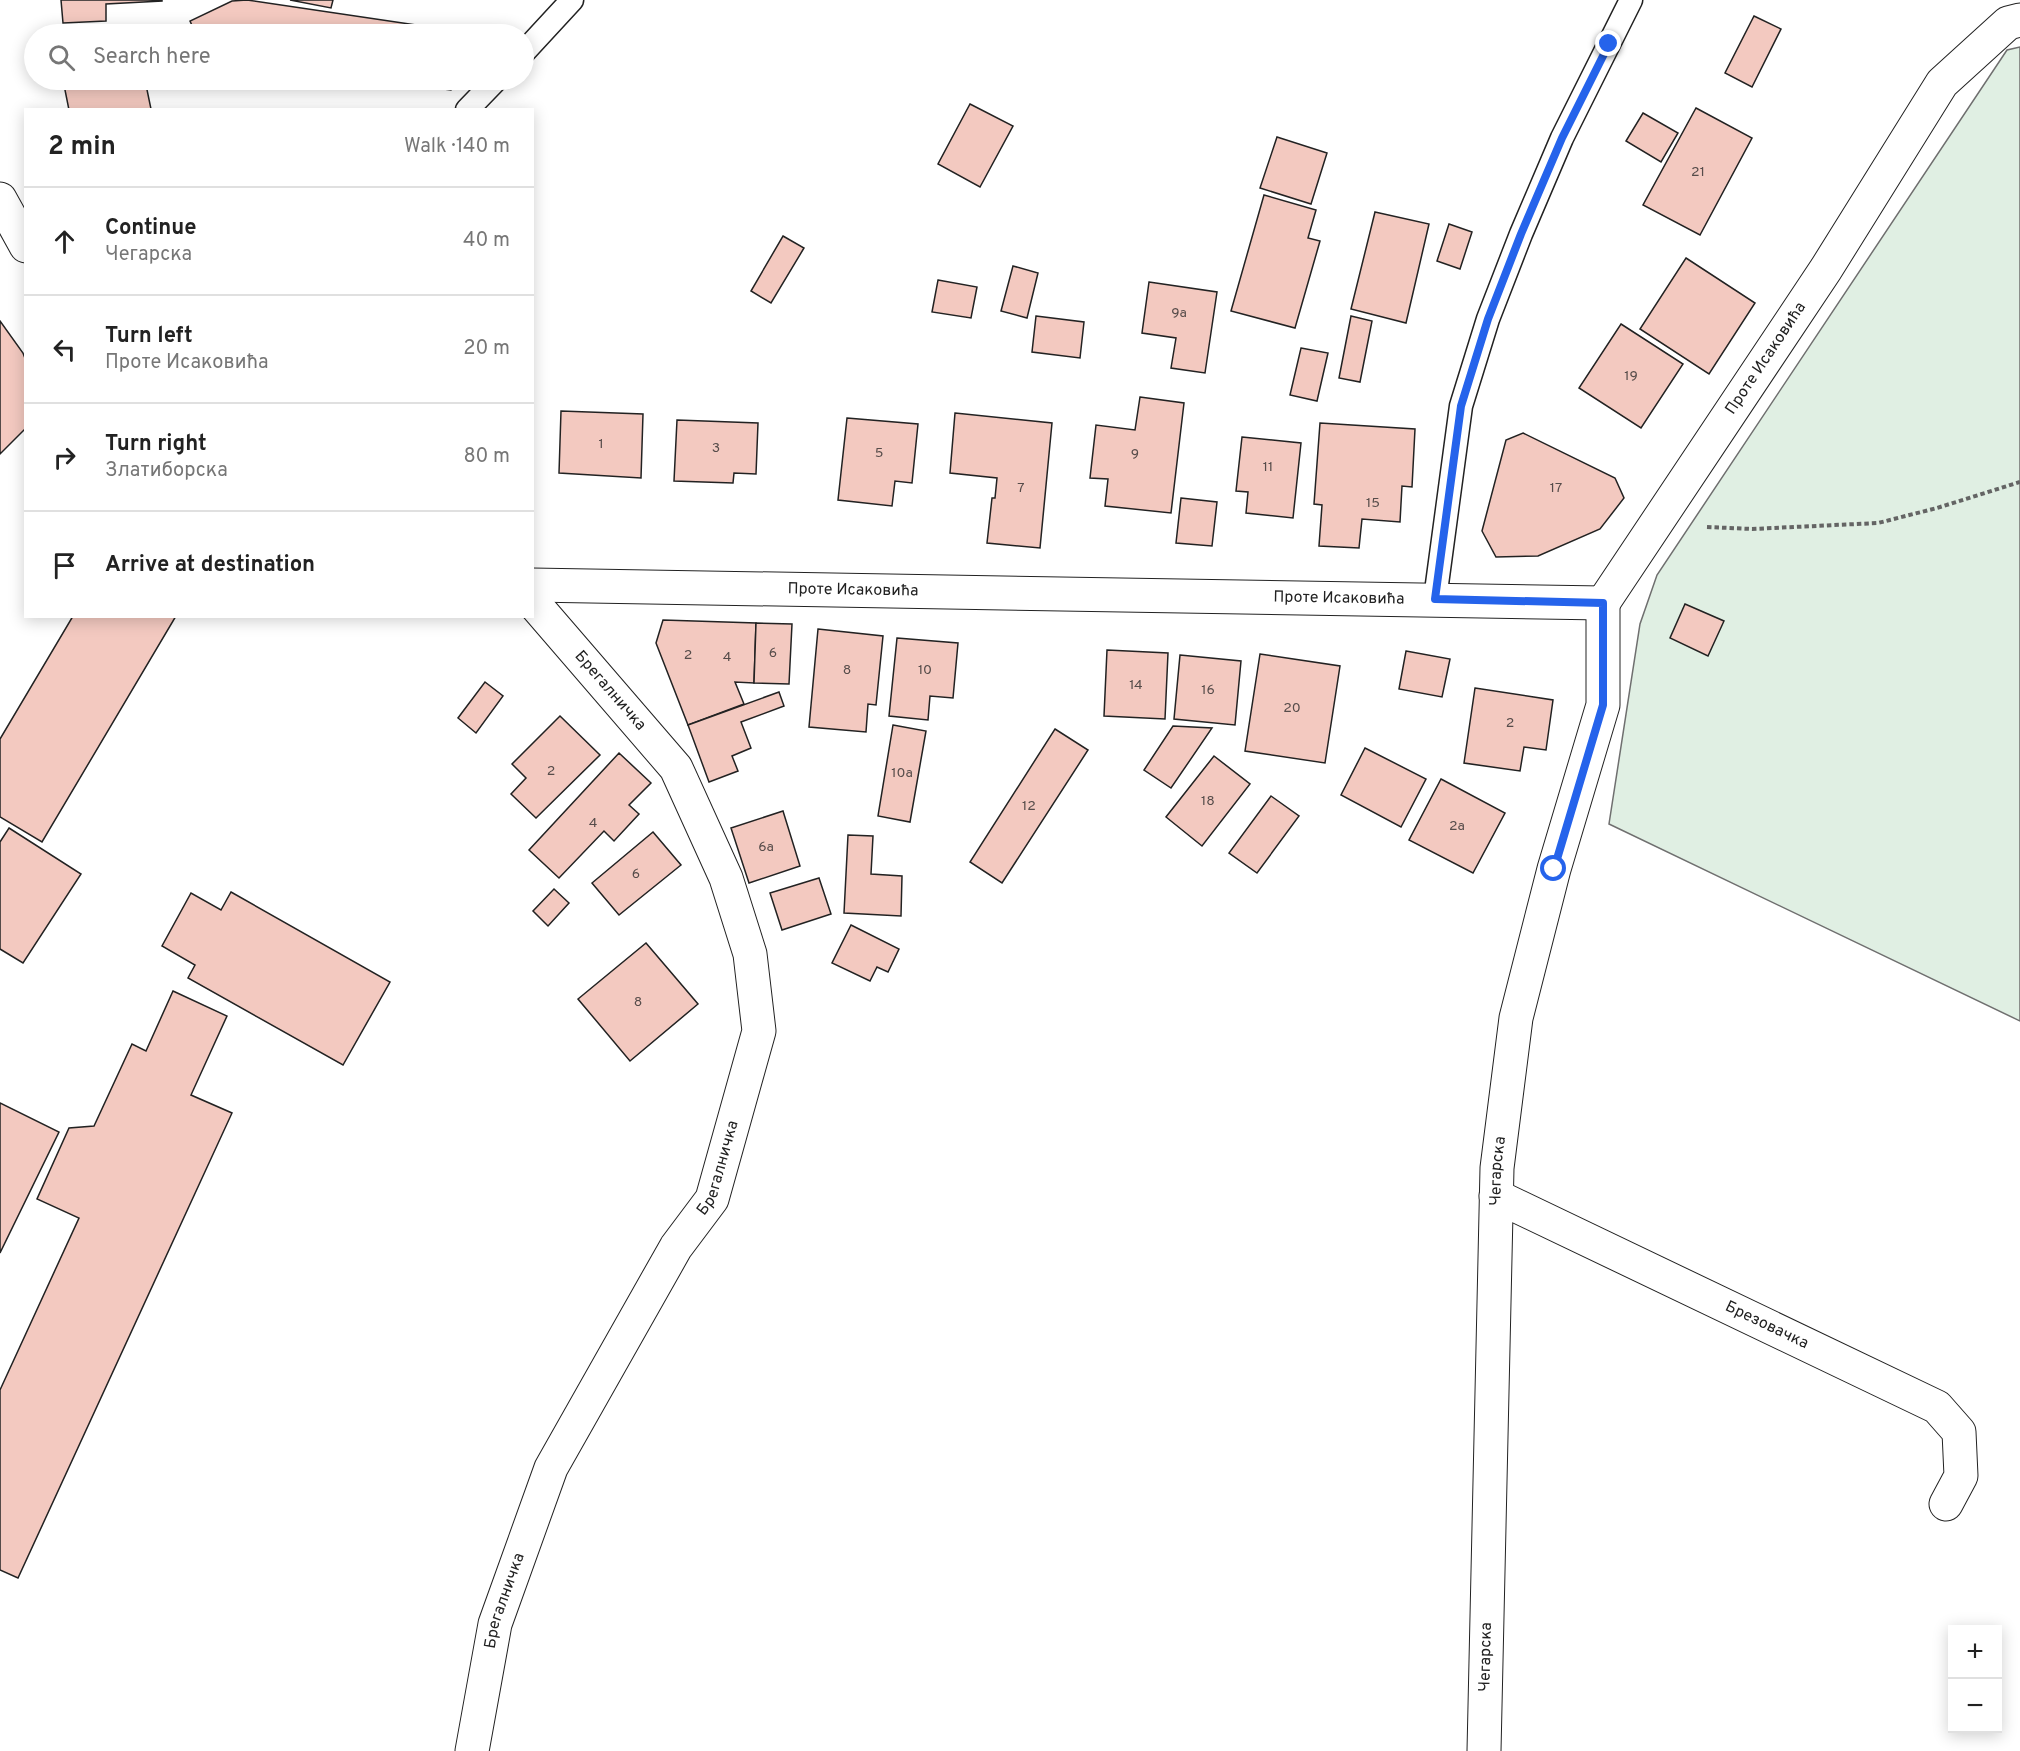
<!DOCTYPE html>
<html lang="en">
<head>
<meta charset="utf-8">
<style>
  body { margin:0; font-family:Overpass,sans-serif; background:#f2f2f2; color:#222 }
  .controls { position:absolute; right:18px; bottom:18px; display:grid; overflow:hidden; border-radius:0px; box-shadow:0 3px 15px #0003 }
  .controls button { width:54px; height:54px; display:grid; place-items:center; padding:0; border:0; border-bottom:2px solid #e0e0e0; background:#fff; color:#222; font:30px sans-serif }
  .stop { position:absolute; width:18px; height:18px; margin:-14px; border:4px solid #2563eb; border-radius:50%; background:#fff }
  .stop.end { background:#2563eb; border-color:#fff; box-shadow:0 2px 6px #0008 }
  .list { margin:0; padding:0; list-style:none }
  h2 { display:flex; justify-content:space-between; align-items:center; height:78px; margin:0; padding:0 24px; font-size:26px }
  h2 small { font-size:20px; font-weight:400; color:#767676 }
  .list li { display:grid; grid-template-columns:39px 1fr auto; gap:18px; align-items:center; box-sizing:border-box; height:108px; padding:0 24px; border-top:2px solid #e0e0e0 }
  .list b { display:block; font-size:22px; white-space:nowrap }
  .list p { margin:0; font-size:20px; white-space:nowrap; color:#767676 }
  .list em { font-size:20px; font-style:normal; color:#767676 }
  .icon { flex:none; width:33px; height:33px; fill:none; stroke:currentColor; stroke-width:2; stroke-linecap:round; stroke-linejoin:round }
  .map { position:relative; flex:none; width:2020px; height:1751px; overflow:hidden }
  .search { position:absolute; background:#fff; box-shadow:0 3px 15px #0003; left:24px; top:24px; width:510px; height:66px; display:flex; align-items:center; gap:15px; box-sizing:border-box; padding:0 21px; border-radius:33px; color:#767676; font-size:22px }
  .panel { position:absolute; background:#fff; box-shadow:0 3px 15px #0003; left:24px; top:108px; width:510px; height:510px; border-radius:0px }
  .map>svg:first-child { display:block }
</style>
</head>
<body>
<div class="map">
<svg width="2020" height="1751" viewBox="0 0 2020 1751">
  <rect width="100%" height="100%" fill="#fff"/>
  <path fill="#e0efe3" stroke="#6f6f6f" stroke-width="1.5" d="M2020,47V1021L1609,824L1640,624L1657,575L2007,50Z"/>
  <g fill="#f3c9c0" stroke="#222" stroke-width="1.5">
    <path d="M61,0H162V1L106,4V21L63,23Z"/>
    <path d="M247,0L477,34H196L190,21L232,1Z"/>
    <path d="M290,0H333L331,8Z"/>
    <path d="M1754,16L1781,29L1752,87L1725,73Z"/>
    <path d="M63,80H145L151,109L69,110Z"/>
    <path d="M372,80H458L451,90Z"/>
    <path d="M970,104L1013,126L980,187L938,164Z"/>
    <path d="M1696,108L1752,138L1700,235L1643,205Z"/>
    <path d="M1643,113L1678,133L1661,162L1626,141Z"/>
    <path d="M1277,137L1327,153L1311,204L1260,188Z"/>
    <path d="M1264,195L1316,210L1308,238L1320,241L1295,328L1231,311Z"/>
    <path d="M1375,212L1429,224L1406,323L1351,309Z"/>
    <path d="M1449,224L1472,232L1460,269L1437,261Z"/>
    <path d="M783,236L804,248L771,303L751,291Z"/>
    <path d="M1686,258L1755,303L1709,374L1640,329Z"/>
    <path d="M1013,266L1038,273L1027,318L1001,311Z"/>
    <path d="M938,280L977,287L971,318L932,312Z"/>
    <path d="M1149,282L1217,292L1205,373L1171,368L1176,338L1142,333Z"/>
    <path d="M1036,316L1084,322L1080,358L1032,352Z"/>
    <path d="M1351,316L1372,321L1360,382L1339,378Z"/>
    <path d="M0,321L23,353L26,361V428L0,454Z"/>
    <path d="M1621,324L1683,364L1641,428L1579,388Z"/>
    <path d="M1301,348L1328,353L1317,401L1290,395Z"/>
    <path d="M1140,397L1184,403L1171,513L1105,506L1108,479L1090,478L1096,425L1135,430Z"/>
    <path d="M561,411L643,414L641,478L559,473Z"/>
    <path d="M955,413L1052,423L1040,548L987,543L992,498H995L997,478L950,473Z"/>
    <path d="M847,418L918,424L912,483L895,481L892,506L838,500Z"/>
    <path d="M677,420L758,423L756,474L734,473L733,483L674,481Z"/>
    <path d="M1320,423L1415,429L1412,487L1402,486L1400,522L1362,519L1359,548L1319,546L1322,505L1314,504Z"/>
    <path d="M1523,433L1615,478L1624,498L1600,529L1538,556L1496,557L1482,531L1506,440Z"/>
    <path d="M1242,437L1301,443L1293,518L1246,513L1248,492L1236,491Z"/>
    <path d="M1181,498L1217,502L1212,546L1176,543Z"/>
    <path d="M1685,604L1724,621L1708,656L1670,638Z"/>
    <path d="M73,616H176L42,842L0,817V739Z"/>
    <path d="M663,620L756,623L754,683L735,682L744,704L688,725L656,643Z"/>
    <path d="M756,623L792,624L789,684L754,683Z"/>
    <path d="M818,629L883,636L876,705L868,704L866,732L809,727Z"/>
    <path d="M897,638L958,643L953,698L930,696L928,720L889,716Z"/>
    <path d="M1107,650L1168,653L1165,719L1104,716Z"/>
    <path d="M1406,651L1450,659L1442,697L1399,689Z"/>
    <path d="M1260,654L1340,666L1325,763L1245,751Z"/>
    <path d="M1180,655L1241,661L1235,725L1174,719Z"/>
    <path d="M485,682L503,696L476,733L458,718Z"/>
    <path d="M1475,688L1553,700L1546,750L1524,747L1520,771L1464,763Z"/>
    <path d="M779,692L784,706L741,722L751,748L732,756L738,771L709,782L688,725Z"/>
    <path d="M560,716L600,755L536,818L511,794L526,778L512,764Z"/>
    <path d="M893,725L926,731L910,822L878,816Z"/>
    <path d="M1173,726L1212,728L1171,788L1144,770Z"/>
    <path d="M1055,729L1088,750L1002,883L970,862Z"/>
    <path d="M1365,748L1426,779L1401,827L1341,795Z"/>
    <path d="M619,753L651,783L629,805L639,814L614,841L604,831L559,878L529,850Z"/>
    <path d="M1214,756L1250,784L1202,846L1166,817Z"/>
    <path d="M1441,779L1505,813L1473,873L1409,840Z"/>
    <path d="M1271,796L1299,816L1257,873L1229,853Z"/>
    <path d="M783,811L800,866L749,883L731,828Z"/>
    <path d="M9,828L81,874L23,963L0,949V842Z"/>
    <path d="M653,832L681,865L619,915L592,883Z"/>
    <path d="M848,835L873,836L871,874L902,876L901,916L844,913Z"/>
    <path d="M819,878L831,914L782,930L770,893Z"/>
    <path d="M554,889L569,903L548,926L533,911Z"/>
    <path d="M231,892L390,982L343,1065L188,978L195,965L162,946L191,893L221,910Z"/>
    <path d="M851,925L899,949L888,972L877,967L870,981L832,963Z"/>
    <path d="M646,943L698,1004L630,1061L578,999Z"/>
    <path d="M173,991L227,1016L191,1095L232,1113L18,1578L0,1570V1390L79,1218L37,1199L69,1128L94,1126L132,1044L146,1051Z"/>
    <path d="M0,1103L59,1132L0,1253Z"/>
  </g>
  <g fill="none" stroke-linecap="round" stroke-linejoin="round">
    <g stroke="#222" stroke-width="25">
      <g id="lane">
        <path d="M524,52L572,0"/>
        <path d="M467,110L496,80"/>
        <path d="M1435,599L1461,406L1488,319L1521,234L1562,138L1631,0"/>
      </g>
    </g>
    <g stroke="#222" stroke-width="35">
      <g id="street">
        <path id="s1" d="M1496,1196L1937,1407L1959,1432L1961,1476L1946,1504"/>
        <path id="s2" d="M472,1751L495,1624L551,1468L676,1247L712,1199L759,1031L750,954L726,878L676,768L532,601"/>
        <path id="s3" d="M1484,1751L1497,1168L1516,1018L1554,869L1603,705V603"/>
      </g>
    </g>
    <g stroke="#222" stroke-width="35">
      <g id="secondary">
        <path d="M0,199L26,246"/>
        <path id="s4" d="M532,585L1603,603L1826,269L1942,83L2008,23L2020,20"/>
      </g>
    </g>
    <path stroke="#646464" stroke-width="4" stroke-dasharray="4.5 3" stroke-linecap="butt" d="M1707,527L1752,529L1878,523L1937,508L2020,482"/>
    <use href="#lane" stroke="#fff" stroke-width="22"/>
    <use href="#street" stroke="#fff" stroke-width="33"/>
    <use href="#secondary" stroke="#fff" stroke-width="33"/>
  </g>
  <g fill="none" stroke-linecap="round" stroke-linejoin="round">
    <path stroke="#2563eb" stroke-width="8" d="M1554,869L1603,705V603L1435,599L1461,406L1488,319L1521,234L1562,138L1609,44"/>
  </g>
  <g text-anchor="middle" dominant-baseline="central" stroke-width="4.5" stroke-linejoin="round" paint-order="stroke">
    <g font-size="14" fill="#564c4a">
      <text x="1698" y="172">21</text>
      <text x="1179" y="313">9a</text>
      <text x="1631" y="376">19</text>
      <text x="601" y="444">1</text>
      <text x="716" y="448">3</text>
      <text x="879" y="453">5</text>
      <text x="1135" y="454">9</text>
      <text x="1268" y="467">11</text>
      <text x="1021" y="488">7</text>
      <text x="1556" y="488">17</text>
      <text x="1373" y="503">15</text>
      <text x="773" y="653">6</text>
      <text x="688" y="655">2</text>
      <text x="727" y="657">4</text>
      <text x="847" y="670">8</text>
      <text x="925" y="670">10</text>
      <text x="1136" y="685">14</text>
      <text x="1208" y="690">16</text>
      <text x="1292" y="708">20</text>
      <text x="1510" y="723">2</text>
      <text x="551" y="771">2</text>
      <text x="902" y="773">10a</text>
      <text x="1208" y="801">18</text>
      <text x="1029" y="806">12</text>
      <text x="593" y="823">4</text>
      <text x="1457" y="826">2a</text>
      <text x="766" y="847">6a</text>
      <text x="636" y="874">6</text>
      <text x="638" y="1002">8</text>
    </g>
    <g font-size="16" fill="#222" stroke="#fff">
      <text stroke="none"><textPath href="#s4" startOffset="1365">Проте Исаковића</textPath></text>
      <text stroke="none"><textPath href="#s4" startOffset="321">Проте Исаковића</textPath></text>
      <text stroke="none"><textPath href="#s4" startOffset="807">Проте Исаковића</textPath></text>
      <text transform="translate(610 691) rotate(49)">Брегалничка</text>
      <text stroke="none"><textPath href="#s2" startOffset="640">Брегалничка</textPath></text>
      <text stroke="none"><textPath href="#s3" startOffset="580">Чегарска</textPath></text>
      <text stroke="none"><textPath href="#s1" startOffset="300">Брезовачка</textPath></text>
      <text stroke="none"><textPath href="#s2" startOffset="154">Брегалничка</textPath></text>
      <text stroke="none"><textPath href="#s3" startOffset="94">Чегарска</textPath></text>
    </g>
  </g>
</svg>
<div class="controls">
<button>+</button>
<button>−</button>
</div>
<div class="stop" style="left:1554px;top:869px"></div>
<div class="stop end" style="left:1609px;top:44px"></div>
<div class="search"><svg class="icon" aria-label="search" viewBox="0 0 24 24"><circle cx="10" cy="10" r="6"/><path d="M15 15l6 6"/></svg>Search here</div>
<section class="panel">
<h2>2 min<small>Walk · 140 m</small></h2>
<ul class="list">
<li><svg class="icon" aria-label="ahead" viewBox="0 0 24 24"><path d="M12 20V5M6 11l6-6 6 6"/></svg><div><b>Continue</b><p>Чегарска</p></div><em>40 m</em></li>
<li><svg class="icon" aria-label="left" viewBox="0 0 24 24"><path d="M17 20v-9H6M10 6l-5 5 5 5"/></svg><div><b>Turn left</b><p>Проте Исаковића</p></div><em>20 m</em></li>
<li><svg class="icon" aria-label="right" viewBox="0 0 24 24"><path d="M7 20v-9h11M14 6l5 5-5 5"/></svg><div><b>Turn right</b><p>Златиборска</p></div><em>80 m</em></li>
<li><svg class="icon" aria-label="arrive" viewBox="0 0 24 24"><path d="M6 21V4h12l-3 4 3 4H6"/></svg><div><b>Arrive at destination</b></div></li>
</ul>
</section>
</div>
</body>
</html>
